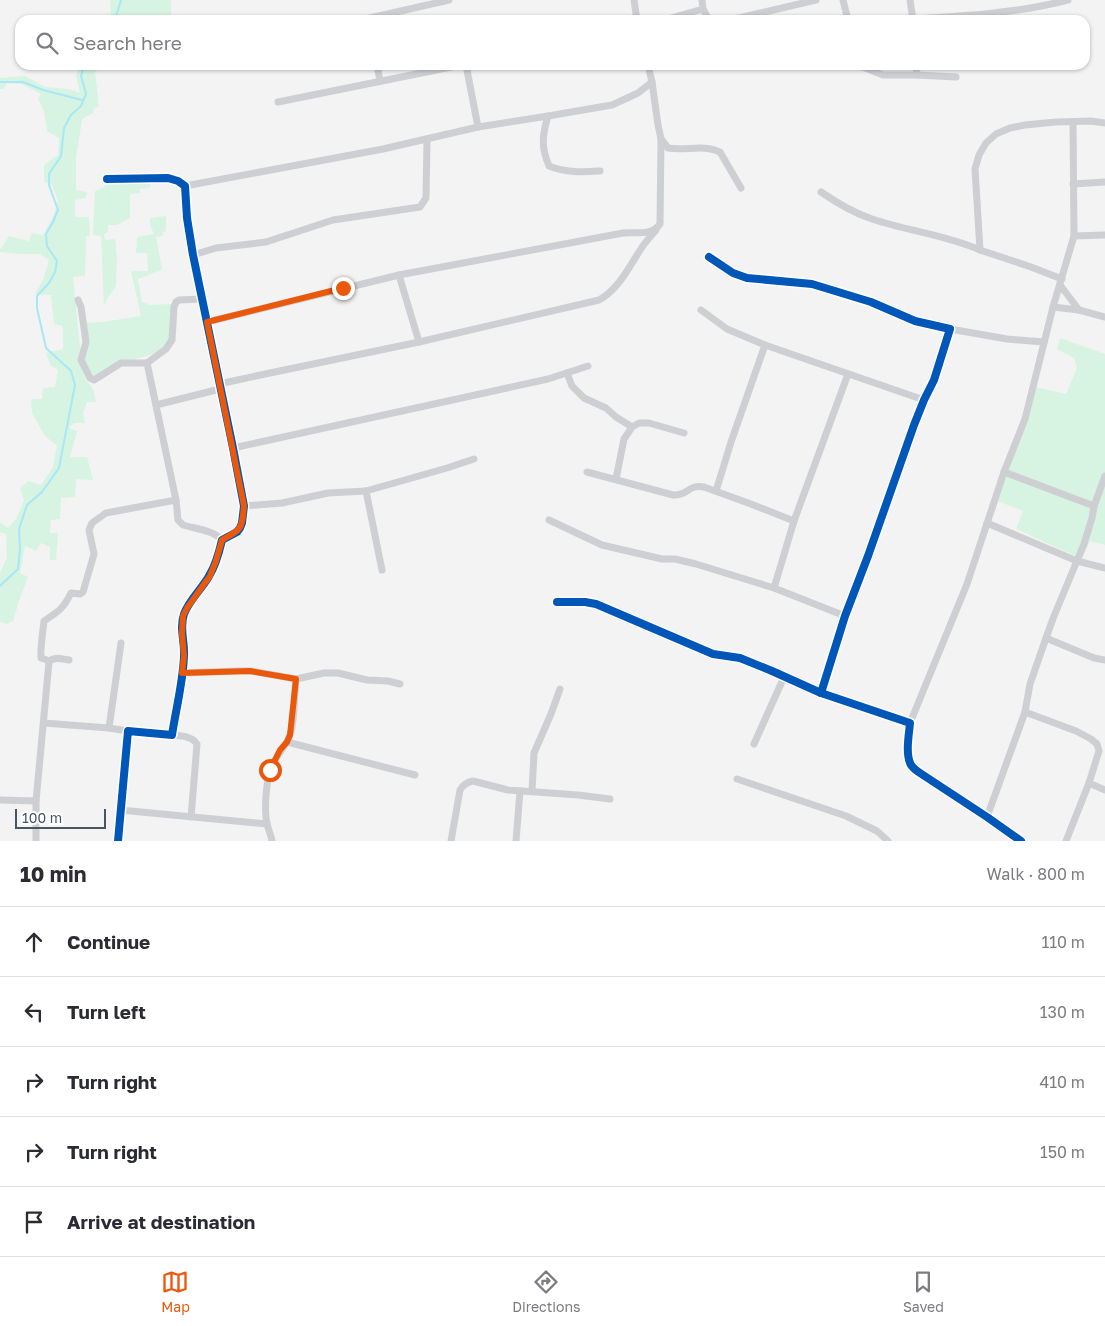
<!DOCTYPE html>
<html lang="en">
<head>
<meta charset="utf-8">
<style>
  body { margin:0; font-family:"Golos Text",sans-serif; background:#f7f7f7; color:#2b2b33 }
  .scale { position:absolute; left:15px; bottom:12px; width:91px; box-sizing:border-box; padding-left:5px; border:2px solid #475663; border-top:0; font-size:14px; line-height:18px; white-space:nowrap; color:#475663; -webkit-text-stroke:4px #fff; paint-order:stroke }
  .stop { position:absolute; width:15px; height:15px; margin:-11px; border:4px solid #ea580c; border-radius:50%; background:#fff }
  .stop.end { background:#ea580c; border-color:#fff; box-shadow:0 1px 5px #0008 }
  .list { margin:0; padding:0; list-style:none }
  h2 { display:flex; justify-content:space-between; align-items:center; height:65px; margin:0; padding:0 20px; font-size:21px }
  h2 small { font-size:16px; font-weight:400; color:#7c7c81 }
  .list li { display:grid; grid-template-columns:32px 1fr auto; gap:15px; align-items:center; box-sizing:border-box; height:70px; padding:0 20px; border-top:1px solid #e1e1e2 }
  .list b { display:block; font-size:19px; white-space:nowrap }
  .list em { font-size:16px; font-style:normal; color:#7c7c81 }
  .icon { flex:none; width:28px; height:28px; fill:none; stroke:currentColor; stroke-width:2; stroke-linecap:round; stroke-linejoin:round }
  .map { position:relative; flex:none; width:1105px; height:841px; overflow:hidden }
  .search { position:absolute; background:#fff; box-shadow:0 1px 4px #0004; left:15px; right:15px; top:15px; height:55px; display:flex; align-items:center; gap:12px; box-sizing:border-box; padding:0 18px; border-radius:15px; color:#7c7c81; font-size:19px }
  .sheet { height:415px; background:#fff }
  nav { display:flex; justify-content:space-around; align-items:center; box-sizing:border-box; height:70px; border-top:1px solid #e1e1e2; background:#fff; font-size:14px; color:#7c7c81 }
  nav a { display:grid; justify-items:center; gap:2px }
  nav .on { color:#ea580c }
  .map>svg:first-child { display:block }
</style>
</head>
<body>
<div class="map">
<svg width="1105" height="841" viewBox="0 0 1105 841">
  <rect width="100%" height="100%" fill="#f4f3f3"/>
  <g fill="#d6f4e1">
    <path d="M110,0H171V20H111Z"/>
    <path d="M79,65H101L100,70L95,71L99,107L94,108L93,113L82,119L76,158V190L87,192L86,198L75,200V217H89L90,236H86L85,276L73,277L80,347L78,360L86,380L93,389L96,402H87L83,413L85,423H74L69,428L77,431L70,457H87L93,480L76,479L75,497L61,498L60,519L51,520L50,533H58L56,560H50V547L41,543L36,551L25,546L20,573L28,577L19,601L13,621L7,624L0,622V573L7,558L6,534L0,532V522L8,528L16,519L24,501L20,488L28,481L41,485L53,467L57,446L45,436L32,413L31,399H42L43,388L55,387L58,370L51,366L46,353L63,349V326L54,324L51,295L35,294L43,280L49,260L40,254H20L0,252V250L9,236L29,241L32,233L43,235L54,215L58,201L52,185L44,182V165L58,155L59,138L47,131L44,111L38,99L41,94L22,84L7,83L4,89H0V78L25,76L45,87L69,89L80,93L76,76Z"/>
    <path d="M150,179V188L140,189V193L130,194V218L117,225H108V232L104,234L105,240L115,239L117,257L116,286L107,299L104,306L101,236L93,235L95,191L104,187L108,181Z"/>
    <path d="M166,216V231L163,232V236L156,237L162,270L138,279L142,302L150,305L171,304C171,316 174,332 168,343C160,356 129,360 115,364C104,367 104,375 91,376L83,358L86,323L103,322L141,316L131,271H148L147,253H136L137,237L154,234L150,225V218Z"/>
    <path d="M1060,338L1105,354V545L1090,541L1082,559L1016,529L1023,511L995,500L1036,387L1066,394L1077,368L1074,358L1057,349Z"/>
  </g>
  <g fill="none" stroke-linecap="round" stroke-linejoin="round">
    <g stroke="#a7e7f6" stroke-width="2">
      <path d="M115,20L121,0"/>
      <path d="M0,82H23L43,90L82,100"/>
      <path d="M0,586L18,569L20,549L19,529L27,505L42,492L59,468L75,385L71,371L46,348L37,308V296L49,283L55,272L57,261L47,246L46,234L53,222L58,210L49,185V174L61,156L64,128L71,115L81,106L86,94L81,76L84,65"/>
    </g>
    <g stroke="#cdcfd2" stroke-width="7">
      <path d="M634,0L637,20"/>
      <path d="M843,0L848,20"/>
      <path d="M910,0L913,20"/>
      <path d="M703,9L709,20"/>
      <path d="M913,19C965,16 1018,13 1068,0"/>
      <path d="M361,20L449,0"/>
      <path d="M664,20L703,9L702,0"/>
      <path d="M730,20L816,0"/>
      <path d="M377,65L380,81"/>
      <path d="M466,65L478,127"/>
      <path d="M858,65L883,75H917L916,65"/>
      <path d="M917,75L956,77"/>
      <path d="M652,82L658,125L661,139L668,148C685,151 705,144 720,152L741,188"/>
      <path d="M278,102L461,65"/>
      <path d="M548,116C542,136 541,147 549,166C566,173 582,172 600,171"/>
      <path d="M107,179L168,178L178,181L185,186L187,218L193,255L233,448L244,506L242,523L240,528L237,532L222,540C219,553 216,565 209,576C202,589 189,600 184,614C179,628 185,642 184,656C183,682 176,709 172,735L128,731L118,841"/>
      <path d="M1073,184L1105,182"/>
      <path d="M185,186L383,149L478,127L548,116L612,105L638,93L652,82L648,65"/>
      <path d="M821,192C837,203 854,213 872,219C908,231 946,235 980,250"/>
      <path d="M1074,236L1105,235"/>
      <path d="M193,255L216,248L266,242L333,220L420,207L426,198L427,139"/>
      <path d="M709,257L733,273L747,278L812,284L871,302L915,321L950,329L934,380L924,400L914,425L868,556L845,616L821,693"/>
      <path d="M399,275L419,342"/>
      <path d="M1062,279L1031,267L980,250L975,169L979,155L986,143L996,134L1010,128L1025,125L1056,122L1091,121L1105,123"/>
      <path d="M1060,285L1079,310"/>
      <path d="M78,300L81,307L86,342L81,360L90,378L94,380L121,363H147L166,349L172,340L174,307L176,302L179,300L202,299"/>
      <path d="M1053,307L1079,310L1105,317"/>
      <path d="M701,310L727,329L765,345L924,400"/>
      <path d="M207,322L399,275L623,233C636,232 652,236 660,224L661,139"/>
      <path d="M950,329L1007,339L1044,342"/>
      <path d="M147,363L176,500L178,520L183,525C196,529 213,530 222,540"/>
      <path d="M567,373L572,386L584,398L606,408L616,417L632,427"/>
      <path d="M219,384L270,373L419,342L599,300C621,288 631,262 645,243C648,239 652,235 656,230"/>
      <path d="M156,405L220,389"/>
      <path d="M233,448L548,379L588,366"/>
      <path d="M587,472L673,495C689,496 687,484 704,487L751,504L794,521"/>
      <path d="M1004,472L1094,506"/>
      <path d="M616,479L624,439L632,427L639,423H649L684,433"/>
      <path d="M366,491L382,570"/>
      <path d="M716,491L731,442L765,345"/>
      <path d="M244,506L282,503L328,493L366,491L447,468L474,459"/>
      <path d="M549,520L602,545L662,559H675L696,564L774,588L845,616"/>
      <path d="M987,523L1077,561L1105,568"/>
      <path d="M774,588L794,521L848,374"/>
      <path d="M557,602H585L596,604L713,654L740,658L772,671L821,693L910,723C909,735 905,754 911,765C913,768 917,771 920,773L987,817L1021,841"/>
      <path d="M1046,638L1094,658L1105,660"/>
      <path d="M50,661L41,658C40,649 43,631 44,621C59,611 63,609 71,593L80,594L83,592L94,554L89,530L92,523L106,513L176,500"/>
      <path d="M182,673L237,671H251L296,679L324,673H338L367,680L388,681L400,684"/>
      <path d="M1025,712L1076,731L1091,739L1097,744L1099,751L1089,783L1066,841"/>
      <path d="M44,723L109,728L128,731"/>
      <path d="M910,723L967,584L1004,472L1025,419L1053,307L1074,236L1073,123"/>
      <path d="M109,728L121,643"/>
      <path d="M172,735C181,736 192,736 197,744L191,817"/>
      <path d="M287,742L415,775"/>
      <path d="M754,744L784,677"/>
      <path d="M737,779L846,816L877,831L888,841"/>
      <path d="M1089,783L1105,790"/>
      <path d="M532,791L534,753L551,714L560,689"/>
      <path d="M0,800L36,801"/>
      <path d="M120,810L267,824"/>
      <path d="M987,817L1025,712L1030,684L1046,638L1054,616L1084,544L1092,518L1094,506L1105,476"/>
      <path d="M36,841V801L49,662C53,656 62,659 69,660"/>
      <path d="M272,841C271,835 268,829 267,823C264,810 266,781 271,769C275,756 287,746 291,732C295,716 294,696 296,679"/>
      <path d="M451,841L460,790C463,785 467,782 473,781L508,790L578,795L610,799"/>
      <path d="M516,841L520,791"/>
    </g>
    <g stroke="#fff" stroke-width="11">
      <g id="cycleway">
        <path d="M107,179L168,178L178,181L185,186L187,218L193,255L233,448L244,506L242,523L240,528L237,532L222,540C219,553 216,565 209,576C202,589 189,600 184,614C179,628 185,642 184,656C183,682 176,709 172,735L128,731L118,841"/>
        <path d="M709,257L733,273L747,278L812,284L871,302L915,321L950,329L934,380L924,400L914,425L868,556L845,616L821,693"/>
        <path d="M557,602H585L596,604L713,654L740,658L772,671L821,693L910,723C909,735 905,754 911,765C913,768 917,771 920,773L987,817L1021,841"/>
      </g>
    </g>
    <use href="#cycleway" stroke="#0057b8" stroke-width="8"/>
  </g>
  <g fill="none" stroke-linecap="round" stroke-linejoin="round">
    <path stroke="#ea580c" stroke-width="6" d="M270,770L280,750L287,742L290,735L296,679L250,671L182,673L184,656L182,634L183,616L187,608L210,576L216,561L222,540C242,529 242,529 244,506L207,322L343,288"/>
  </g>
</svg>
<div class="scale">100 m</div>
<div class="stop" style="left:270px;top:770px"></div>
<div class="stop end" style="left:343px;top:288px"></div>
<div class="search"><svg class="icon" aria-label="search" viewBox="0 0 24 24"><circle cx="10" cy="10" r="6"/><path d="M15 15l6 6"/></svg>Search here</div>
</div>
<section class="sheet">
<h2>10 min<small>Walk · 800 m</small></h2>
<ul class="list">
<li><svg class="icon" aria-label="ahead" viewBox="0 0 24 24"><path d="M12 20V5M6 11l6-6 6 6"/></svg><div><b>Continue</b></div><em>110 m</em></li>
<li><svg class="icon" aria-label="left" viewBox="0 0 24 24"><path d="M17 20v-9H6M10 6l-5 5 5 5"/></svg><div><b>Turn left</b></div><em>130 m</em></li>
<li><svg class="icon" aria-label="right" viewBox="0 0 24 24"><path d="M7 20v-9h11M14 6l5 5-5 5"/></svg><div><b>Turn right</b></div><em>410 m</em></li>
<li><svg class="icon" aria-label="right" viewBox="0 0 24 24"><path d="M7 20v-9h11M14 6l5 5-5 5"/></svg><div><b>Turn right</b></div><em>150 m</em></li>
<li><svg class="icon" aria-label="arrive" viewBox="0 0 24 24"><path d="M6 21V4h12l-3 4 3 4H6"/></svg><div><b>Arrive at destination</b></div></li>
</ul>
</section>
<nav>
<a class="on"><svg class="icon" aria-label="map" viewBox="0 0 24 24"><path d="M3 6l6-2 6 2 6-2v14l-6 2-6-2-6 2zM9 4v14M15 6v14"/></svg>Map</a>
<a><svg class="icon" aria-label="directions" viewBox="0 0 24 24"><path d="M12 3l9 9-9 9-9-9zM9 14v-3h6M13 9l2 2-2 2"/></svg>Directions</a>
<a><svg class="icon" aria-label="saved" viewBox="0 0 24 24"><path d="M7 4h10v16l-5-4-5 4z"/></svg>Saved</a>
</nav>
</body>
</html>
